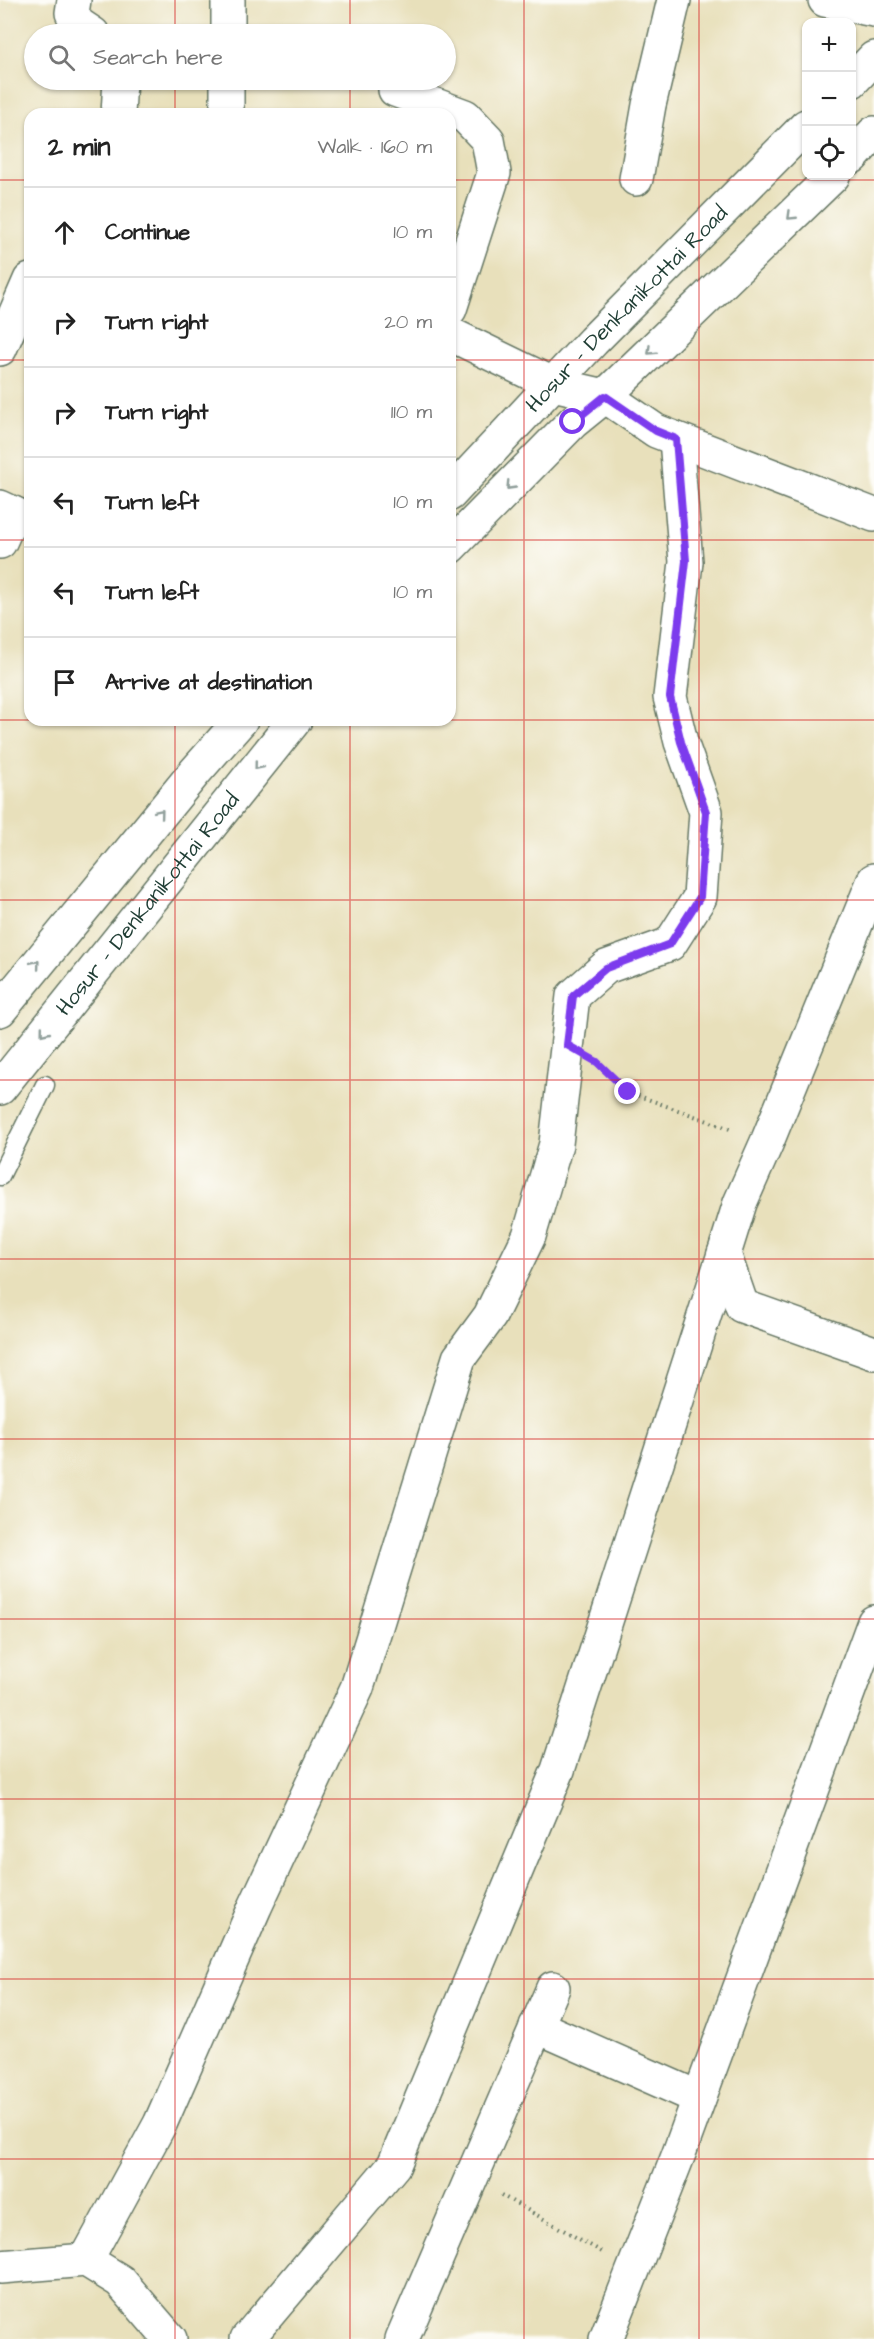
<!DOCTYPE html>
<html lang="en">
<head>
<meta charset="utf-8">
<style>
  body { margin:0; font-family:"Architects Daughter",sans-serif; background:#f6f6f6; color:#222 }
  .controls { position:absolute; right:18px; top:18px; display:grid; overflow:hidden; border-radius:12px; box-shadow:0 2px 4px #0004 }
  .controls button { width:54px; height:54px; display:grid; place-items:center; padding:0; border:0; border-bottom:2px solid #e0e0e0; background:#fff; color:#222; font:30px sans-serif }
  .stop { position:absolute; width:18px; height:18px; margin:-14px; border:4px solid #7c3aed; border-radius:50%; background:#fff }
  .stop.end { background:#7c3aed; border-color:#fff; box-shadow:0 2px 6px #0008 }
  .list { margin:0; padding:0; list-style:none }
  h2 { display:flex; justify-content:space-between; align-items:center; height:78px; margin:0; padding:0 24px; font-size:26px }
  h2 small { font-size:20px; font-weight:400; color:#767676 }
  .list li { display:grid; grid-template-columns:39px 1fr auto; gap:18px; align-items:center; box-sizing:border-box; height:90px; padding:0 24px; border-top:2px solid #e0e0e0 }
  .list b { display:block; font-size:22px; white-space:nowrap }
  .list em { font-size:20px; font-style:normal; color:#767676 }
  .icon { flex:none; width:33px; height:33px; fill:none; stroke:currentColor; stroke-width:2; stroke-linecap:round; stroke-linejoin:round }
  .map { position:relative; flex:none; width:874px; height:2339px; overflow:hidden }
  .search { position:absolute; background:#fff; box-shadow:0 2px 4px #0004; left:24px; top:24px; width:432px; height:66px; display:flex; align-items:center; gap:15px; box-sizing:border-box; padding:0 21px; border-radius:33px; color:#767676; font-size:22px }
  .panel { position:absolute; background:#fff; box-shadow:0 2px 4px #0004; left:24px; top:108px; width:432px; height:618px; border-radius:18px }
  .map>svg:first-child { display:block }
</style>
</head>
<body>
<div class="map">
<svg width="874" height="2339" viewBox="0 0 874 2339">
  <rect width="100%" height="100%" fill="#fdfcf7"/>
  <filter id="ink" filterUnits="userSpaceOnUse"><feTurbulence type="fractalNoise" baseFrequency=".0167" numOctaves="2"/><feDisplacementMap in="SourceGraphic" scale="12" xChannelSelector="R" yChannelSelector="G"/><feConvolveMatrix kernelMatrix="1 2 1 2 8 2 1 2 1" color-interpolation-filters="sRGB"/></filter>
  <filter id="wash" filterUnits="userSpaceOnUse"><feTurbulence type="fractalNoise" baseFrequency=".008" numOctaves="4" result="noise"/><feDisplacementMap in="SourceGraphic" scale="24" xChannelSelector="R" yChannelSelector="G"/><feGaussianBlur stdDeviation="1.35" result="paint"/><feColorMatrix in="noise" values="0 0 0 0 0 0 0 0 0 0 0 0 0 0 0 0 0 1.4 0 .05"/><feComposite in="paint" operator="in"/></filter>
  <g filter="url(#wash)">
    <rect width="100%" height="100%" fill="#e8e0bb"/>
  </g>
  <g filter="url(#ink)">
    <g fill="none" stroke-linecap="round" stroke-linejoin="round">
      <g stroke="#657663" stroke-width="21">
        <path id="lane" d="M0,1176L45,1085"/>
      </g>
      <g stroke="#657663" stroke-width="36">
        <g id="street">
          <path d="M74,0L72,13L78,24L93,34"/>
          <path d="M825,0L874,10"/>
          <path d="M228,34V0"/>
          <path d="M395,90L465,116L488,140L494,173L450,309"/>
          <path d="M118,114L120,80"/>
          <path d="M227,114V80"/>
          <path d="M636,179L649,105L674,0"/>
          <path d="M450,334L553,384L605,396L656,431L874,515"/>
          <path d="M0,349L30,280"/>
          <path d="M0,507L30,521"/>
          <path d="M0,542L13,513"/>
          <path d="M874,880L767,1142L740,1203L724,1254L742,1306L874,1353"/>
          <path d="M536,2026L699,2098"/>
          <path d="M86,2260L160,2124L255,1907L357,1688L459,1358L490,1316L529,1236L556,1144L573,996L606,967L670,944L700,897L706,812L681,742L670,697L686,562L676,439"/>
          <path d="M0,2267L86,2260L120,2281L170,2339"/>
          <path d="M247,2339L394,2165L558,1770L724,1254"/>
          <path d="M402,2339L553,1988"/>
          <path d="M606,2339L678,2156L874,1622"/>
        </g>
      </g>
      <g stroke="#657663" stroke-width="36">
        <g id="primary">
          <path d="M852,81L874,58"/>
          <path d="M852,157L874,133"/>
          <path id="s1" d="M450,494L593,341L806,126"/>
          <path d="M450,547L573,422L605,396L833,176"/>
          <path d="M0,1010L195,772L241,720"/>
          <path id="s2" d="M0,1088L295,720"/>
        </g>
      </g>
      <g stroke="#657663" stroke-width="4" stroke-dasharray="1.5 4.5" stroke-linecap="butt">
        <path d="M601,1066L628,1092L733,1130"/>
        <path d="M501,2195L604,2253"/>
      </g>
      <use href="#lane" stroke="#fff" stroke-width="18"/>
      <use href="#street" stroke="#fff" stroke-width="33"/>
      <use href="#primary" stroke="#fff" stroke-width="33"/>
    </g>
    <defs><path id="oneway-chevron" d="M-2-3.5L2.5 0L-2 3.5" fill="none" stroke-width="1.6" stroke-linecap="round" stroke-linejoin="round" transform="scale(1.5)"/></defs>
    <g stroke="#8f9e9a">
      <use href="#oneway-chevron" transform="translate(791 216) rotate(136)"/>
      <use href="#oneway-chevron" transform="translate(651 351) rotate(136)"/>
      <use href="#oneway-chevron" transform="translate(510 486) rotate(134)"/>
      <use href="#oneway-chevron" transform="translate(258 766) rotate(129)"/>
      <use href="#oneway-chevron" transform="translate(160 813) rotate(-50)"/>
      <use href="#oneway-chevron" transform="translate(36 964) rotate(-50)"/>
      <use href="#oneway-chevron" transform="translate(44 1032) rotate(129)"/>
    </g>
  </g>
  <g fill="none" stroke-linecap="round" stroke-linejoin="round" filter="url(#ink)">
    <path stroke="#7c3aed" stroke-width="8" d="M573,422L605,396L656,431L676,439L686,561L670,697L681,742L706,812L700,897L670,944L606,968L573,996L567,1045L597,1062L628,1092"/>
  </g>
  <path fill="none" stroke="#d62828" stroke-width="1.5" stroke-opacity="0.55" d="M175,0V34M350,0V34M524,0V2339M699,0V2339M175,80V114M350,80V114M0,180H30M450,180H874M0,360H30M450,360H874M0,540H30M450,540H874M0,720H30M175,720V2339M350,720V2339M450,720H874M0,900H874M0,1080H874M0,1259H874M0,1439H874M0,1619H874M0,1799H874M0,1979H874M0,2159H874"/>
  <g text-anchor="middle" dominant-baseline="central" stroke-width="4.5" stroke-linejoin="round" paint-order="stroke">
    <g font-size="22" fill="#1f3d34" stroke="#fdfcf7">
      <text stroke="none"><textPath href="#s1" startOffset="256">Hosur - Denkanikottai Road</textPath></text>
      <text stroke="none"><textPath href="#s2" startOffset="236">Hosur - Denkanikottai Road</textPath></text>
    </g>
  </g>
</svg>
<div class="controls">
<button>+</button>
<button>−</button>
<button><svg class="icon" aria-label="locate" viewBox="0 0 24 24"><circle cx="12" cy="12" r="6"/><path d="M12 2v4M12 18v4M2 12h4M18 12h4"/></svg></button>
</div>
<div class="stop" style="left:573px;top:422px"></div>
<div class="stop end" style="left:628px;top:1092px"></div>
<div class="search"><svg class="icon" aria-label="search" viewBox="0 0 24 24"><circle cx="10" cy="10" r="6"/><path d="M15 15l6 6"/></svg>Search here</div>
<section class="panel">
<h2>2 min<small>Walk · 160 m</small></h2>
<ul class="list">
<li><svg class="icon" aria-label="ahead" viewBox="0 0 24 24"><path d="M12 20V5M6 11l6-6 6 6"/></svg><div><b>Continue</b></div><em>10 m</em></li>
<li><svg class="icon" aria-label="right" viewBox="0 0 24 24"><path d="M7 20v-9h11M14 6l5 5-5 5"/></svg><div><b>Turn right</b></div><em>20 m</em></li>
<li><svg class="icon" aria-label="right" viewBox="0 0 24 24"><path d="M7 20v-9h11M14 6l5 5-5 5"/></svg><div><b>Turn right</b></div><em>110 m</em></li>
<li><svg class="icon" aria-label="left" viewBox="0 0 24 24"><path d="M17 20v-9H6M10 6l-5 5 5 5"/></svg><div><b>Turn left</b></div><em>10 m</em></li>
<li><svg class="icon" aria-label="left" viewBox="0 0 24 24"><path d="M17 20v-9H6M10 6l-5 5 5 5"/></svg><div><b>Turn left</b></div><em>10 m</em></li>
<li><svg class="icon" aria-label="arrive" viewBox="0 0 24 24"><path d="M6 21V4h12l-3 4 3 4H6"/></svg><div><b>Arrive at destination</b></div></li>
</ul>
</section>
</div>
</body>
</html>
